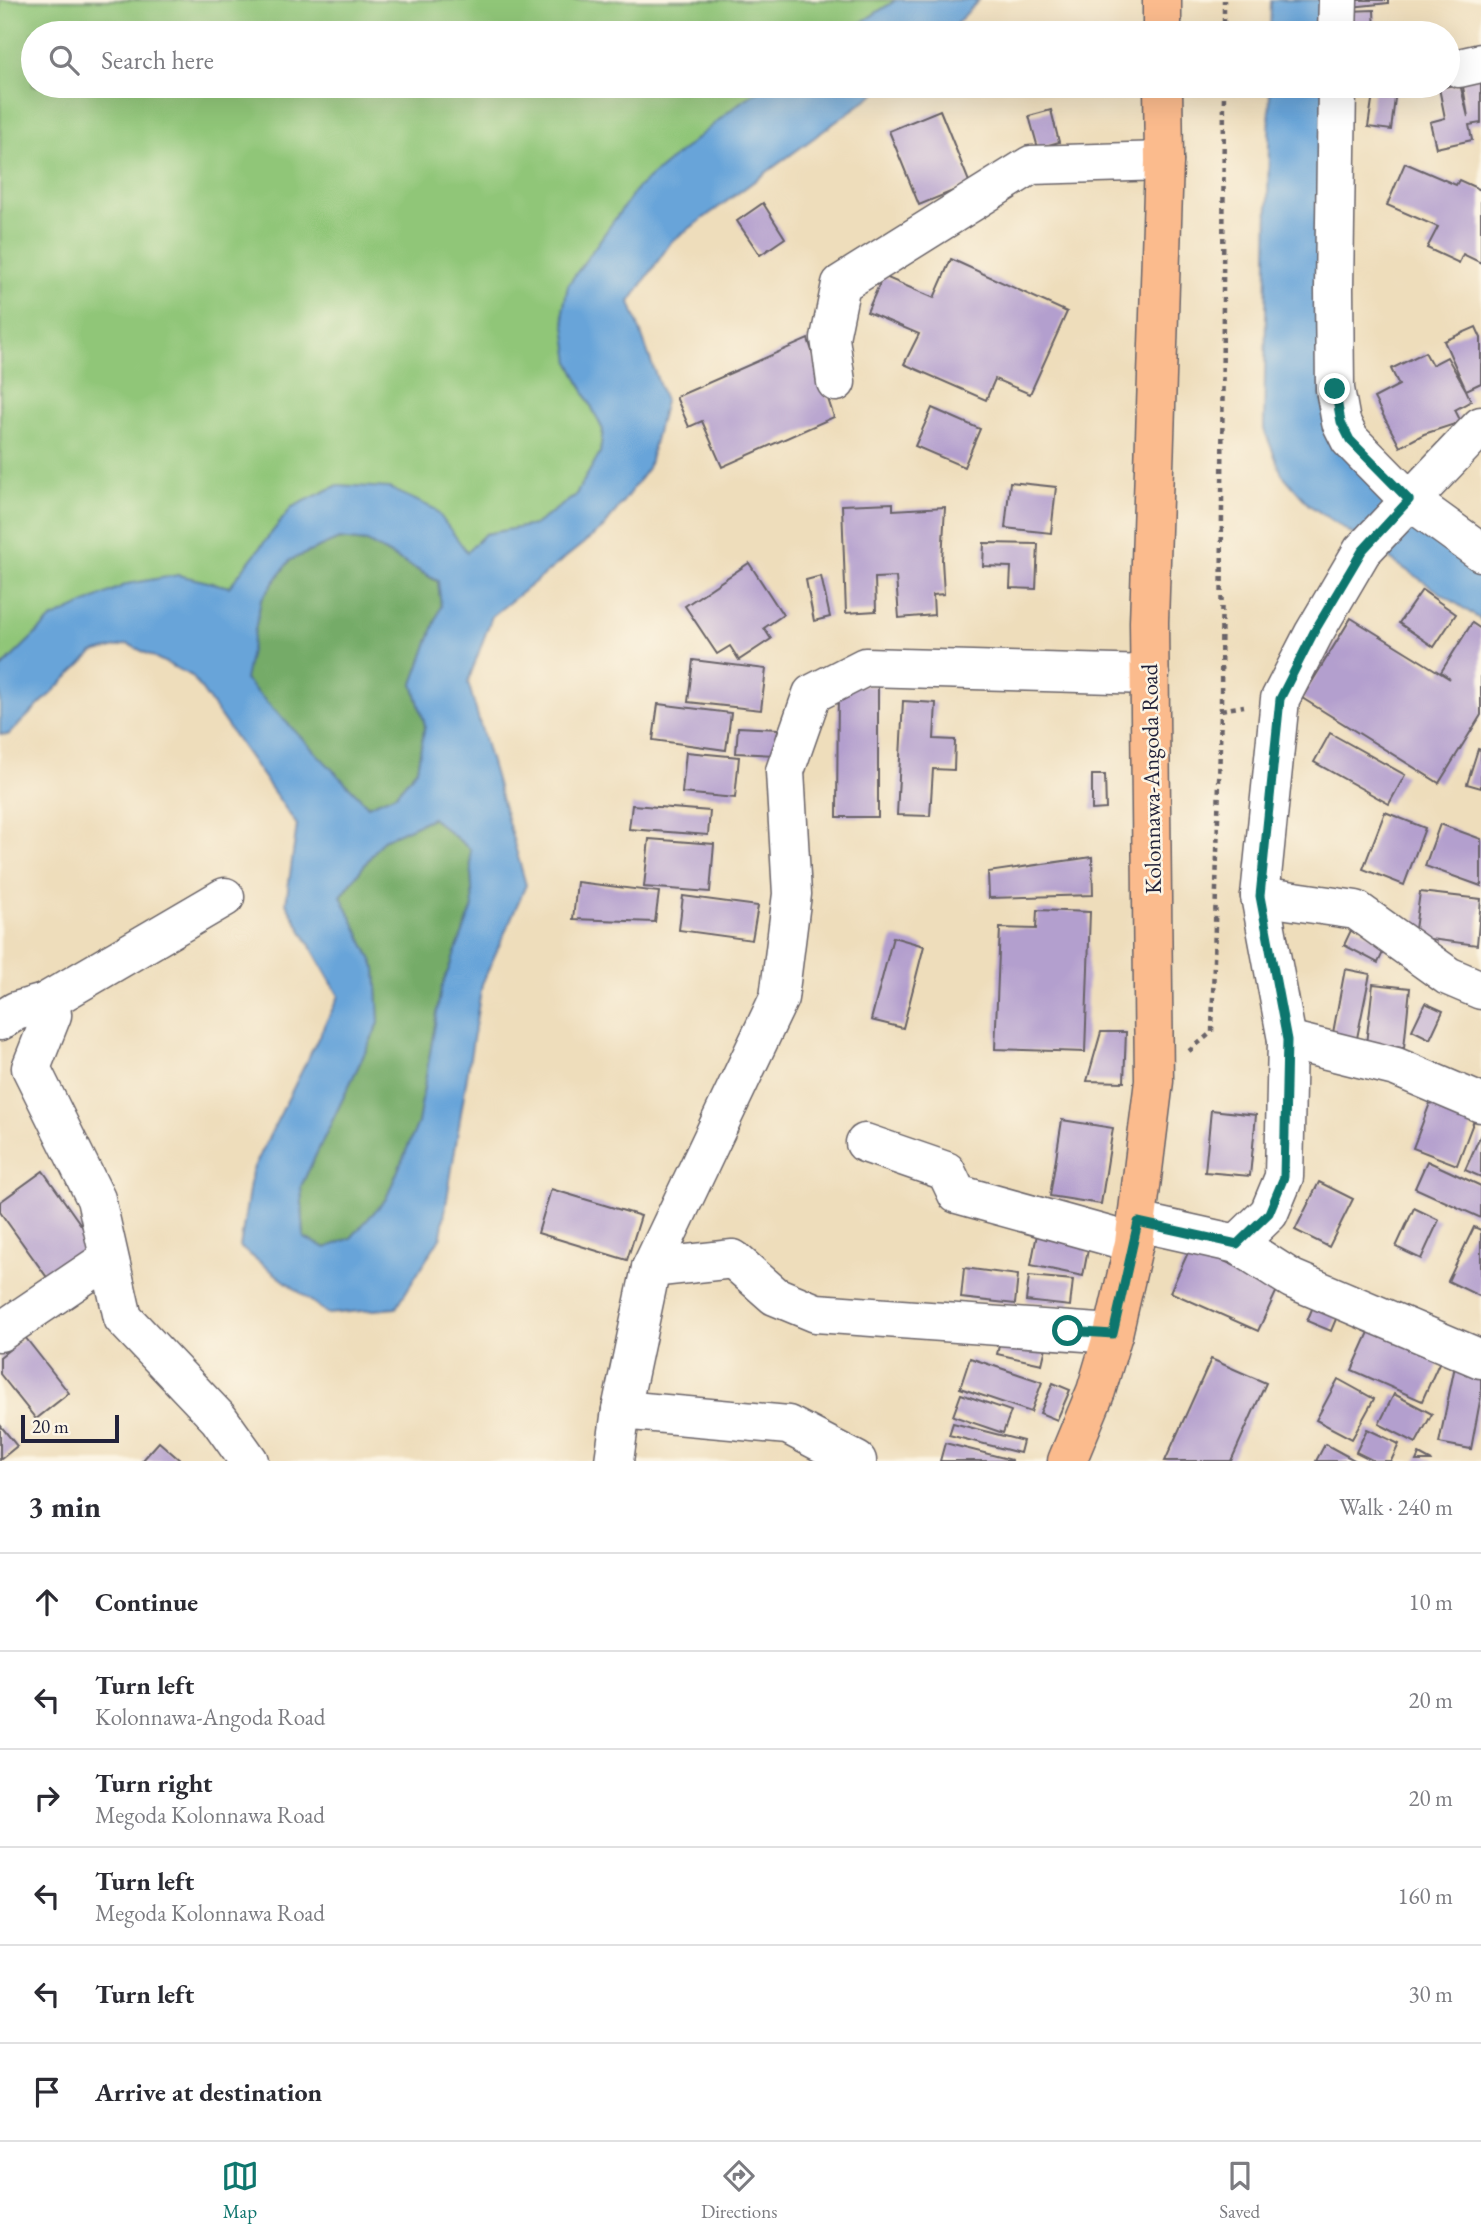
<!DOCTYPE html>
<html lang="en">
<head>
<meta charset="utf-8">
<style>
  body { margin:0; font-family:"EB Garamond",serif; background:#f7f7f7; color:#2b2b33 }
  .scale { position:absolute; left:21px; bottom:18px; width:98px; box-sizing:border-box; padding-left:7px; border:4px solid #22223b; border-top:0; font-size:19px; line-height:24px; white-space:nowrap; color:#22223b; -webkit-text-stroke:5px #fcf5e5; paint-order:stroke }
  .stop { position:absolute; width:21px; height:21px; margin:-16px; border:5px solid #0f766e; border-radius:50%; background:#fff }
  .stop.end { background:#0f766e; border-color:#fff; box-shadow:0 2px 7px #0008 }
  .list { margin:0; padding:0; list-style:none }
  h2 { display:flex; justify-content:space-between; align-items:center; height:91px; margin:0; padding:0 28px; font-size:30px }
  h2 small { font-size:23px; font-weight:400; color:#7c7c81 }
  .list li { display:grid; grid-template-columns:46px 1fr auto; gap:21px; align-items:center; box-sizing:border-box; height:98px; padding:0 28px; border-top:2px solid #e1e1e2 }
  .list b { display:block; font-size:26px; white-space:nowrap }
  .list p { margin:0; font-size:23px; white-space:nowrap; color:#7c7c81 }
  .list em { font-size:23px; font-style:normal; color:#7c7c81 }
  .icon { flex:none; width:38px; height:38px; fill:none; stroke:currentColor; stroke-width:2; stroke-linecap:round; stroke-linejoin:round }
  .map { position:relative; flex:none; width:1481px; height:1461px; overflow:hidden }
  .search { position:absolute; background:#fff; box-shadow:0 7px 28px #0002; left:21px; right:21px; top:21px; height:77px; display:flex; align-items:center; gap:18px; box-sizing:border-box; padding:0 24px; border-radius:38px; color:#7c7c81; font-size:26px }
  .sheet { height:679px; background:#fff }
  nav { display:flex; justify-content:space-around; align-items:center; box-sizing:border-box; height:98px; border-top:2px solid #e1e1e2; background:#fff; font-size:19px; color:#7c7c81 }
  nav a { display:grid; justify-items:center; gap:4px }
  nav .on { color:#0f766e }
  .map>svg:first-child { display:block }
</style>
</head>
<body>
<div class="map">
<svg width="1481" height="1461" viewBox="0 0 1481 1461">
  <rect width="100%" height="100%" fill="#fcf5e5"/>
  <filter id="ink" filterUnits="userSpaceOnUse"><feTurbulence type="fractalNoise" baseFrequency=".0143" numOctaves="2"/><feDisplacementMap in="SourceGraphic" scale="14" xChannelSelector="R" yChannelSelector="G"/><feConvolveMatrix kernelMatrix="1 2 1 2 8 2 1 2 1" color-interpolation-filters="sRGB"/></filter>
  <filter id="wash" filterUnits="userSpaceOnUse"><feTurbulence type="fractalNoise" baseFrequency=".00686" numOctaves="4" result="noise"/><feDisplacementMap in="SourceGraphic" scale="28" xChannelSelector="R" yChannelSelector="G"/><feGaussianBlur stdDeviation="1.57" result="paint"/><feColorMatrix in="noise" values="0 0 0 0 0 0 0 0 0 0 0 0 0 0 0 0 0 1.4 0 .05"/><feComposite in="paint" operator="in"/></filter>
  <g filter="url(#wash)">
    <rect width="100%" height="100%" fill="#edb"/>
    <path fill="#90c678" stroke="#59745a" stroke-width="2" d="M0,0H896L845,33H33V86H766L738,104L570,363L603,430L600,453L575,496L534,525L485,534L467,552L292,507L229,587L178,575L51,619L0,669Z"/>
    <g fill="#74ab68" stroke="#4b6652" stroke-width="2">
      <path d="M339,539L367,542L438,582L441,606L413,684L425,725L417,769L396,794L368,806L244,680L261,600L290,560Z"/>
      <path d="M432,818L470,849L473,907L441,989L418,1123L386,1199L351,1238L326,1248L304,1238L301,1186L379,1023L376,969L341,897L383,840Z"/>
    </g>
    <g fill="#68a4d9" stroke="#45638a" stroke-width="2" fill-rule="evenodd">
      <path d="M896,0H979L948,33H845Z"/>
      <path d="M1271,0H1328L1327,33H1270Z"/>
      <path d="M766,86H885L671,242L630,302L665,401L648,468L604,527L492,616L468,682L526,885L482,984L441,1236L396,1308L328,1314L240,1247L252,1171L339,996L286,903L297,825L192,676L128,644L93,653L8,735L0,734V669L51,619L127,584L178,575L229,587L292,507L338,485L389,488L435,509L467,552L485,534L534,525L575,496L600,453L603,430L570,363L563,311L568,285L637,188L738,104ZM339,539L367,542L438,581L441,606L413,684L425,725L417,769L396,794L368,806L245,680L261,600L290,560ZM432,818L470,849L473,907L441,989L418,1123L386,1199L351,1238L326,1248L304,1238L301,1186L379,1023L376,969L341,896L383,840Z"/>
      <path d="M1270,86H1327L1321,385L1456,556L1481,574V620L1309,505L1282,474L1264,429Z"/>
    </g>
    <g id="blocks">
      <g fill="#b39fce">
        <path d="M1350,0H1388V3L1351,7Z"/>
        <path d="M1374,10L1375,33H1351L1349,11Z"/>
        <path d="M1481,77V123L1469,125L1472,140L1436,148L1430,122L1445,118L1439,88L1460,84L1468,117L1462,80Z"/>
        <path d="M1374,87L1396,90L1391,130L1368,127Z"/>
        <path d="M940,110L970,184L919,205L889,131Z"/>
        <path d="M1051,110L1059,142L1038,148L1029,116Z"/>
        <path d="M1405,163L1456,185L1459,180L1481,190V263L1463,254L1459,263L1427,248L1438,227L1387,205Z"/>
        <path d="M763,203L785,238L760,255L737,221Z"/>
        <path d="M951,259L1067,312L1030,394L995,379L986,400L904,364L919,334L867,312L883,276L934,298Z"/>
        <path d="M1476,327L1481,338V383L1466,390L1471,401L1455,410L1461,422L1424,434L1400,447L1374,398L1399,385L1391,369L1425,352L1432,365L1447,357L1466,390L1444,341Z"/>
        <path d="M808,339L834,417L722,467L702,421L689,427L676,397Z"/>
        <path d="M932,408L980,429L964,467L915,446Z"/>
        <path d="M1010,482L1056,487L1051,533L1005,528Z"/>
        <path d="M893,503V510L945,507L942,560L944,594L933,595L934,615L899,618L896,577L875,578L876,611L846,613L842,505Z"/>
        <path d="M984,543L1038,544L1036,589L1010,588L1011,567L983,566Z"/>
        <path d="M749,563L783,615L764,628L771,639L739,660L730,646L717,654L685,606Z"/>
        <path d="M821,576L830,617L814,621L806,580Z"/>
        <path d="M1422,590L1456,614L1434,647L1399,623Z"/>
        <path d="M1351,618L1450,679L1441,672L1472,623L1481,629V715L1439,783L1302,698Z"/>
        <path d="M693,660L766,669L761,710L688,702Z"/>
        <path d="M838,685L878,686V817H837Z"/>
        <path d="M903,701L936,703L934,739L955,740L954,770L933,769L930,816L897,815Z"/>
        <path d="M658,704L731,713L726,750L653,740Z"/>
        <path d="M738,727L778,729L777,755L736,753Z"/>
        <path d="M1330,733L1405,775L1389,804L1314,762Z"/>
        <path d="M1478,749L1481,750V788L1467,784Z"/>
        <path d="M686,752L739,757L735,798L682,793Z"/>
        <path d="M1092,775H1105L1106,809L1092,810Z"/>
        <path d="M632,805L710,811L708,835L629,829Z"/>
        <path d="M1385,812L1425,828L1404,885L1363,869Z"/>
        <path d="M1440,824L1481,839V886L1425,866Z"/>
        <path d="M649,839L714,844L710,892L644,887Z"/>
        <path d="M1092,857L1093,895L989,898L988,872Z"/>
        <path d="M577,882L659,892L655,922L573,919Z"/>
        <path d="M1420,892L1481,899L1477,945L1414,937Z"/>
        <path d="M683,896L758,906L752,940L679,930Z"/>
        <path d="M1037,910L1090,912L1085,1052L995,1049L1000,928L1036,929Z"/>
        <path d="M1353,926L1387,944L1378,963L1344,945Z"/>
        <path d="M893,937L924,946L903,1028L871,1020Z"/>
        <path d="M1345,969L1370,974L1356,1043L1332,1038Z"/>
        <path d="M1373,984L1410,988L1404,1048L1366,1044Z"/>
        <path d="M1425,1003L1443,1011L1430,1039L1412,1030Z"/>
        <path d="M1101,1032H1126L1124,1082L1087,1081Z"/>
        <path d="M1432,1098L1476,1115L1457,1165L1413,1148Z"/>
        <path d="M1211,1110L1256,1115L1250,1176L1205,1172Z"/>
        <path d="M1062,1120L1113,1128L1101,1204L1050,1196Z"/>
        <path d="M1481,1134V1177L1465,1170Z"/>
        <path d="M1427,1161L1481,1186V1218L1415,1188Z"/>
        <path d="M43,1171L98,1249L51,1283L0,1212V1202Z"/>
        <path d="M1319,1182L1353,1199L1329,1247L1295,1230Z"/>
        <path d="M551,1189L641,1216L627,1260L538,1233Z"/>
        <path d="M1414,1208L1439,1220L1421,1259L1396,1247Z"/>
        <path d="M1474,1227L1481,1230V1297L1448,1281Z"/>
        <path d="M1038,1229L1090,1239L1083,1276L1031,1265Z"/>
        <path d="M1191,1246L1279,1286L1258,1331L1170,1292Z"/>
        <path d="M964,1268L1018,1275L1015,1304L961,1298Z"/>
        <path d="M1029,1276L1073,1280L1070,1306L1026,1301Z"/>
        <path d="M1317,1297L1341,1307L1331,1331L1307,1321Z"/>
        <path d="M1374,1321L1444,1352L1422,1401L1352,1370Z"/>
        <path d="M1002,1333L1047,1343L1042,1364L997,1354Z"/>
        <path d="M25,1337L69,1393L36,1419L0,1374V1357Z"/>
        <path d="M970,1358L1042,1382L1031,1412L960,1388Z"/>
        <path d="M1211,1359L1266,1383L1231,1461H1165Z"/>
        <path d="M1456,1361L1481,1366V1396L1471,1449L1439,1443Z"/>
        <path d="M1338,1379L1374,1399L1352,1439L1316,1420Z"/>
        <path d="M1053,1383L1070,1390L1057,1420L1040,1413Z"/>
        <path d="M961,1394L1011,1411L1003,1433L953,1416Z"/>
        <path d="M1394,1394L1432,1414L1416,1443L1379,1424Z"/>
        <path d="M953,1423L1023,1441L1020,1453L949,1435Z"/>
        <path d="M0,1425L17,1446L0,1460Z"/>
        <path d="M1367,1429L1399,1444L1391,1461H1374L1356,1452Z"/>
        <path d="M159,1442L181,1461H142Z"/>
        <path d="M945,1443L1012,1460V1461H940Z"/>
        <path d="M1325,1444L1356,1461H1316Z"/>
        <path d="M1419,1454L1432,1461H1416Z"/>
      </g>
    </g>
  </g>
  <g filter="url(#ink)">
    <use href="#blocks" fill-opacity="0" stroke="#696368" stroke-width="2"/>
    <g fill="none" stroke-linecap="round" stroke-linejoin="round">
      <g stroke="#696368" stroke-width="41">
        <g id="minor">
          <path d="M1337,33L1338,0"/>
          <path d="M1459,68L1481,63"/>
          <path d="M1337,86L1334,289L1335,389L1341,422L1350,440L1409,500L1481,552"/>
          <path d="M836,382L830,338L841,284L1031,165L1164,161"/>
          <path d="M1260,896L1356,910L1448,976L1481,990"/>
          <path d="M44,1003L225,897"/>
          <path d="M0,1021L16,1011L44,1003L52,1015L31,1068L96,1199L123,1318L219,1419L249,1461"/>
          <path d="M1287,1040L1396,1067L1481,1103"/>
          <path d="M865,1143L946,1171L957,1194L1134,1243"/>
          <path d="M1138,1222L1237,1244L1269,1213L1284,1177L1287,1040L1260,896L1280,699L1314,633L1362,551L1481,426"/>
          <path d="M1237,1244L1292,1279L1481,1359"/>
          <path d="M651,1268L733,1259L775,1296L816,1313L1113,1334"/>
          <path d="M0,1332L108,1259"/>
          <path d="M621,1410L788,1425L857,1461"/>
          <path d="M614,1461L621,1410L651,1268L779,998L792,894L785,771L812,694L865,667L1150,675"/>
        </g>
      </g>
      <g stroke="#696368" stroke-width="41">
        <g id="major">
          <path d="M1162,0V33"/>
          <path d="M1067,1461L1096,1391L1113,1334L1134,1243L1154,1081L1149,622L1164,161L1163,86"/>
        </g>
      </g>
      <g stroke="#696368" stroke-width="4.5" stroke-dasharray="5 5" stroke-linecap="butt">
        <path d="M1224,33V0"/>
        <path d="M1221,710L1244,706"/>
        <path d="M1189,1051L1212,1032L1221,710L1224,86"/>
      </g>
      <use href="#minor" stroke="#fff" stroke-width="38"/>
      <use href="#major" stroke="#fbbb8d" stroke-width="38"/>
    </g>
  </g>
  <g fill="none" stroke-linecap="round" stroke-linejoin="round" filter="url(#ink)">
    <path stroke="#0f766e" stroke-width="9" d="M1068,1331L1113,1334L1138,1222L1237,1244L1269,1213L1284,1177L1287,1040L1260,896L1280,699L1314,632L1362,551L1409,500L1350,440L1341,422L1335,389"/>
  </g>
  <g text-anchor="middle" dominant-baseline="central" stroke-width="5" stroke-linejoin="round" paint-order="stroke">
    <g font-size="23" fill="#22223b" stroke="#fcf5e5">
      <text transform="translate(1151 779) rotate(-91)">Kolonnawa-Angoda Road</text>
    </g>
  </g>
</svg>
<div class="scale">20 m</div>
<div class="stop" style="left:1068px;top:1331px"></div>
<div class="stop end" style="left:1335px;top:389px"></div>
<div class="search"><svg class="icon" aria-label="search" viewBox="0 0 24 24"><circle cx="10" cy="10" r="6"/><path d="M15 15l6 6"/></svg>Search here</div>
</div>
<section class="sheet">
<h2>3 min<small>Walk · 240 m</small></h2>
<ul class="list">
<li><svg class="icon" aria-label="ahead" viewBox="0 0 24 24"><path d="M12 20V5M6 11l6-6 6 6"/></svg><div><b>Continue</b></div><em>10 m</em></li>
<li><svg class="icon" aria-label="left" viewBox="0 0 24 24"><path d="M17 20v-9H6M10 6l-5 5 5 5"/></svg><div><b>Turn left</b><p>Kolonnawa-Angoda Road</p></div><em>20 m</em></li>
<li><svg class="icon" aria-label="right" viewBox="0 0 24 24"><path d="M7 20v-9h11M14 6l5 5-5 5"/></svg><div><b>Turn right</b><p>Megoda Kolonnawa Road</p></div><em>20 m</em></li>
<li><svg class="icon" aria-label="left" viewBox="0 0 24 24"><path d="M17 20v-9H6M10 6l-5 5 5 5"/></svg><div><b>Turn left</b><p>Megoda Kolonnawa Road</p></div><em>160 m</em></li>
<li><svg class="icon" aria-label="left" viewBox="0 0 24 24"><path d="M17 20v-9H6M10 6l-5 5 5 5"/></svg><div><b>Turn left</b></div><em>30 m</em></li>
<li><svg class="icon" aria-label="arrive" viewBox="0 0 24 24"><path d="M6 21V4h12l-3 4 3 4H6"/></svg><div><b>Arrive at destination</b></div></li>
</ul>
</section>
<nav>
<a class="on"><svg class="icon" aria-label="map" viewBox="0 0 24 24"><path d="M3 6l6-2 6 2 6-2v14l-6 2-6-2-6 2zM9 4v14M15 6v14"/></svg>Map</a>
<a><svg class="icon" aria-label="directions" viewBox="0 0 24 24"><path d="M12 3l9 9-9 9-9-9zM9 14v-3h6M13 9l2 2-2 2"/></svg>Directions</a>
<a><svg class="icon" aria-label="saved" viewBox="0 0 24 24"><path d="M7 4h10v16l-5-4-5 4z"/></svg>Saved</a>
</nav>
</body>
</html>
